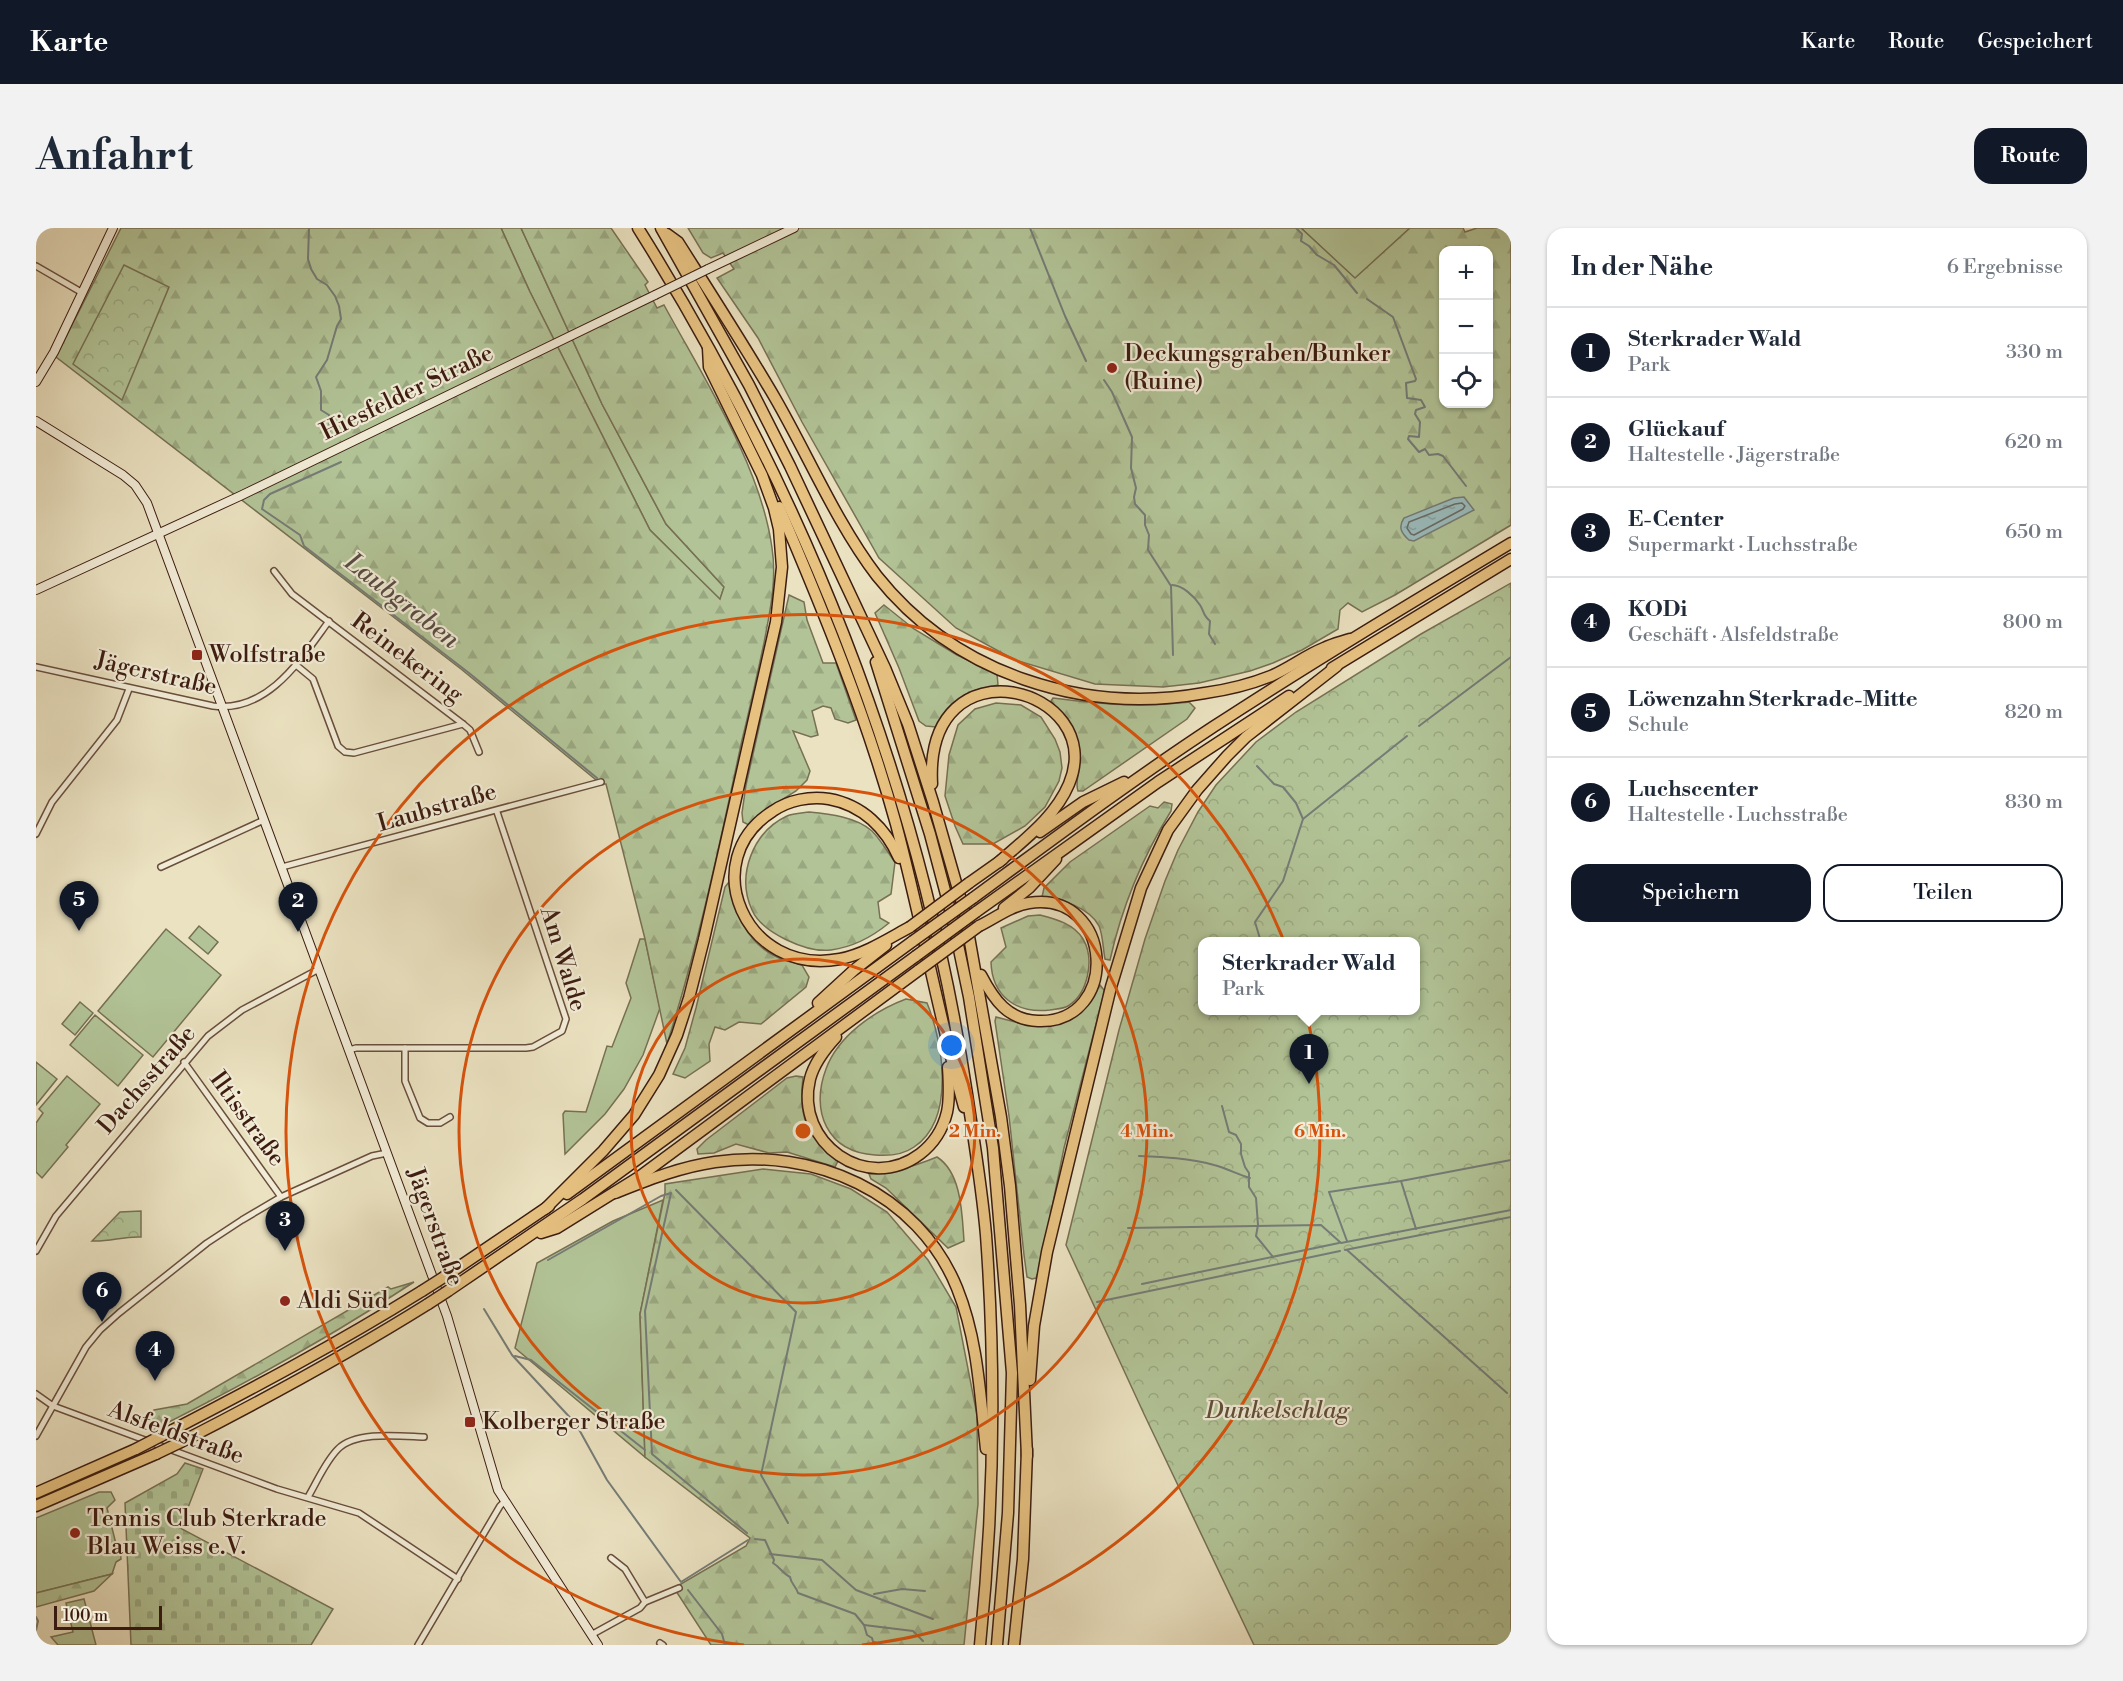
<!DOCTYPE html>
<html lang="de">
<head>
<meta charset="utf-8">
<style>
  body { margin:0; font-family:"Libre Bodoni",serif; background:#f2f2f3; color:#1f2937 }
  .controls { position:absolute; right:18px; top:18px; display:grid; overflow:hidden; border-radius:12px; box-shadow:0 2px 4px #0004 }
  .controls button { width:54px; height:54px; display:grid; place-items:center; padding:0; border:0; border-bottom:2px solid #e0e1e3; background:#fff; color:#1f2937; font:30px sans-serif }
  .scale { position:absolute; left:18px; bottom:15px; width:108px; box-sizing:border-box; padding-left:6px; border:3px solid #3c1c10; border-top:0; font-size:16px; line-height:21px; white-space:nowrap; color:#3c1c10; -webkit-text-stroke:4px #f2ecd7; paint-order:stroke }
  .you { position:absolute; left:916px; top:818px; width:21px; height:21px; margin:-15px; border:4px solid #fff; border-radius:50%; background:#1a73e8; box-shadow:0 0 0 9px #1a73e833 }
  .badge { display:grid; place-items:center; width:39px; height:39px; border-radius:50%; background:#111827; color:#fff; font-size:20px; font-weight:700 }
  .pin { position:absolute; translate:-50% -50px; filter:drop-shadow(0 2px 3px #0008) }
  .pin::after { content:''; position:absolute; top:32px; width:21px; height:18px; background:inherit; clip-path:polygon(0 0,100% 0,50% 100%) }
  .popup { position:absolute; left:1162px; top:709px; width:222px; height:78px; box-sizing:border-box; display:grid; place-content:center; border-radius:12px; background:#fff; filter:drop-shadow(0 2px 4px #0005); font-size:20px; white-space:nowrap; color:#747a83 }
  .popup b { font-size:22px; color:#1f2937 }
  .popup::after { content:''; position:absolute; left:50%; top:100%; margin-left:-12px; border:12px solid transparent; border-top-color:#fff }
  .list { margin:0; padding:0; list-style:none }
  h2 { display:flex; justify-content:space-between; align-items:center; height:78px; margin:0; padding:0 24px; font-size:26px }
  h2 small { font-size:20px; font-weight:400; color:#747a83 }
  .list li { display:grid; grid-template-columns:39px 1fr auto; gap:18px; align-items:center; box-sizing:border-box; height:90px; padding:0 24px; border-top:2px solid #e0e1e3 }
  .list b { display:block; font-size:22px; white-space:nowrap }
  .list p { margin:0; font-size:20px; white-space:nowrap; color:#747a83 }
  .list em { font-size:20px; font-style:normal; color:#747a83 }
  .actions { display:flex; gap:12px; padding:18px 24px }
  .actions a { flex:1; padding:14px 0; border:2px solid #111827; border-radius:18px; text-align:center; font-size:21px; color:#111827 }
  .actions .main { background:#111827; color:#fff }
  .icon { flex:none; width:33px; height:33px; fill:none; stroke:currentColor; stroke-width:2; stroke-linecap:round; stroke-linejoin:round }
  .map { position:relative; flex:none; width:1475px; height:1417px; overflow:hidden; border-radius:18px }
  header { display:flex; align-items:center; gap:36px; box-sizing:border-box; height:84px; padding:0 30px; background:#111827; color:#fff }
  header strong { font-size:28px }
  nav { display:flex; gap:33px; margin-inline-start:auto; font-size:21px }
  .intro { display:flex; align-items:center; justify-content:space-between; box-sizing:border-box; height:144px; padding:0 36px }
  h1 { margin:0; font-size:42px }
  .button { padding:15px 27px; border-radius:18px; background:#111827; color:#fff; font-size:21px; font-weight:700 }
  main { display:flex; gap:36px; padding:0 36px }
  aside { flex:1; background:#fff; border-radius:18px; box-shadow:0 2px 4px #0004 }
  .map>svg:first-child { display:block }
</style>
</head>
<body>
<header>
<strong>Karte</strong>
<nav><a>Karte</a><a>Route</a><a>Gespeichert</a></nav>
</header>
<div class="intro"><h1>Anfahrt</h1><a class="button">Route</a></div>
<main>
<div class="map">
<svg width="1475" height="1417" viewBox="0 0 1475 1417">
  <defs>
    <pattern id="forest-firs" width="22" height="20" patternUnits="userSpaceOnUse" patternTransform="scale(1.5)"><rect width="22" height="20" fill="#b2c497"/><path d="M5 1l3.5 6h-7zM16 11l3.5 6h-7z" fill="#9aa881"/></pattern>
    <pattern id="cemetery-stones" width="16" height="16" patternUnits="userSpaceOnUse" patternTransform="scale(1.5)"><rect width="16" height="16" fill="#b2c497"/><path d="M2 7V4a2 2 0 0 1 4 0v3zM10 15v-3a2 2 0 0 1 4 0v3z" fill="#9aa881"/></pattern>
    <pattern id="park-crowns" width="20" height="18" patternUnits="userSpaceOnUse" patternTransform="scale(1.5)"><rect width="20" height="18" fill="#b2c497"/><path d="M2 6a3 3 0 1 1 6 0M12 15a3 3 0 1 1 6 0" fill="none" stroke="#9aa881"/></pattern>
    <pattern id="water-ripples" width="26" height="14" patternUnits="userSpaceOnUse" patternTransform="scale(1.5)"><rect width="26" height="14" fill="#9bbcbc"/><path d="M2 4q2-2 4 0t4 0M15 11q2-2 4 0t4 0" fill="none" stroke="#86a1a1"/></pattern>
  </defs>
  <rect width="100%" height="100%" fill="#ebe2c1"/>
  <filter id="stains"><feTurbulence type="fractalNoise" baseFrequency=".00333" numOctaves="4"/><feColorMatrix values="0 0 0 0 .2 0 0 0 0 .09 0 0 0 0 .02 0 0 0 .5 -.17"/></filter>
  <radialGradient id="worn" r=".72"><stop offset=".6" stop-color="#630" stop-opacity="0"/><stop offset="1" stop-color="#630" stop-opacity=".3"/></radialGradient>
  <g fill="#b2c497" stroke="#777054" stroke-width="1.5">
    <path d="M465,0H485L566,176L630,296L688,359L684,372L614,302L494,64Z"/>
    <path d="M1265,0H1374L1319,51Z"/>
    <path d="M163,698L182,714L172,726L153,710Z"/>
    <path d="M130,701L185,747L117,829L62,783Z"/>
    <path d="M604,711H609L624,780L607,827L588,861L569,886L529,926L527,886L529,883L550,884L571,818L576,819L595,770L590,755Z"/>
    <path d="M44,774L57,785L39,807L26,796Z"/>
    <path d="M59,787L107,827L82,858L34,817Z"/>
    <path d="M0,834L21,851L0,877Z"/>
    <path d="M31,848L64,876L30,917L32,919L6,950L0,944V895L7,885L3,881Z"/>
    <path d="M627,972L604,1086L609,1229L479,1120L501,1035L577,993Z"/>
    <path d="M63,1264H75L79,1272L71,1280L81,1320H84L85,1331L80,1334L76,1346L0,1365V1290Z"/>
    <path d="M48,1371L60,1417H22L15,1409L37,1404L30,1375Z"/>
  </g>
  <g fill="url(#forest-firs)" stroke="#777054" stroke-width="1.5" fill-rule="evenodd">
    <path d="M85,0H465L494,64L614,302L684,371L688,359L630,296L566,176L485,0H575L612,54L609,57L621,80L628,77C667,149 725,238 736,320C741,352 734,383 728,415C721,447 714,480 706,512C684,614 663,716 631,816L609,711L570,556H565L425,441L20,129Z"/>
    <path d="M652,0H1265L1319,50L1374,0H1427L1429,4L1441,0H1475V297L1359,367L1326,384L1312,375L1304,382L1302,401L1266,422L1237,435L1214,443L1163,455L1127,459L1059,456L979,432L920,400L843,330L766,194L722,110L681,50L698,41L687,25L675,30L667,25ZM1408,22H1452V176H1408Z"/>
    <path d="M753,367L768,374L771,392L787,435H800L820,492L812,495L799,491L795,480L787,478L776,483L782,507L775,509L757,503L774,543L771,552L760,563L728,583L713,597L707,594L706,585L710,557Z"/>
    <path d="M848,377L878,401L921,427L961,446L962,457L933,464L907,487L900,499L890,498L883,493L863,440L839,385Z"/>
    <path d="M1017,470C1065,476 1105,480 1153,474L1159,480L1151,491L1047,563H1042C1039,555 1043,547 1043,539C1044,512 1032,492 1015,473Z"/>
    <path d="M960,475L985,477L1005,489L1019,511L1024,524L1026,540L1023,553L1009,579L989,598L957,616H927L919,598L909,568L913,527L922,497L939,481Z"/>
    <path d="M1128,574L1136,576L1135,583C1106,630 1086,678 1074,732L1069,731C1067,721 1067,707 1063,698C1054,680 1024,670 1006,669L1008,660L1034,634L1114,578L1122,580Z"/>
    <path d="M773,584C794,586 820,589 836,603C845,612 852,625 859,634L855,666L842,674L844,690L853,695C836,709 817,719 795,722C771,725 726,705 716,682C700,647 717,604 751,588C757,585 766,585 773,584Z"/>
    <path d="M693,654C696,682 712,715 739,728C747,733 758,734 766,737L773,749L770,759L725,796L703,794L689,802L679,799L673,816L674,833L649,850L637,846L649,820L660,780L689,659Z"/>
    <path d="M1004,687C1020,691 1038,696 1047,711C1059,731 1052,766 1032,778C1027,781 1019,781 1014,782C980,786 956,768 955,734L970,719L965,700L992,688Z"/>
    <path d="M1064,757L1068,762L1067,769L1028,920L1004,1039L1000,1050L996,1051L991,1049L988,1027L973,888L959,793L960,789L991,797L1017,796L1048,779Z"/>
    <path d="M870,771L891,775C907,814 920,891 878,919C867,927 852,928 839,927C791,924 774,883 790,841C802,808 838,783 870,771Z"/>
    <path d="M760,848L767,849C762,891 771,907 802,933L799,939L751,924L733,925L700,916L678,925L662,926L661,921L670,912L751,850Z"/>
    <path d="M901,929C926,945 926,987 928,1013L912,1020L850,960L835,951L833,946C857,945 879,938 901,929Z"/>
    <path d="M727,941L775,946L815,961L851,984L892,1032L920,1079L941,1187L942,1276L928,1417H675L638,1360L710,1318L714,1310L609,1229L604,1086L629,965V956Z"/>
    <path d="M378,1054C293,1110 206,1158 115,1203L99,1197L118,1182L151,1176L352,1059L355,1061Z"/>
    <path d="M76,1346L58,1363L0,1379V1365Z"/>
  </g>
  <path fill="url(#cemetery-stones)" stroke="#777054" stroke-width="1.5" d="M149,1235L167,1241L144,1300L297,1381L275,1417H95L89,1275L141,1246Z"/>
  <g fill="url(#park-crowns)" stroke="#777054" stroke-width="1.5" fill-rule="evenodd">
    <path d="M88,37L133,59L86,172L37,136Z"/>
    <path d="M1475,355V1417H1218L1108,1186L1030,1017L1083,802L1109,711L1129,653L1142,622L1162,584L1180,557L1220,514L1260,484L1385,406ZM1166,714H1380V782H1166Z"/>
    <path d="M105,983V1009C88,1008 73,1014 56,1013L84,984Z"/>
  </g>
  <path fill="url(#water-ripples)" stroke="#757c77" stroke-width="1.5" d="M1428,269L1438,282L1378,313L1373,312C1365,305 1362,299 1368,290L1418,270Z"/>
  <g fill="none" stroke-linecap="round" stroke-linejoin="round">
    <path stroke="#6c6c66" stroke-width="1.5" d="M1426,275L1429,278L1427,281L1378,307L1375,306L1371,300L1373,294L1419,276Z"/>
    <g stroke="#757c77" stroke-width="2">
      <path d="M273,0L272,31L275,41L281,51L291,57L299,68L303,78L305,91L301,98L291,132L280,149L285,163V182L293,187L294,207"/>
      <path d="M994,0L1029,88L1050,133"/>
      <path d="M1260,0L1266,6L1265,13L1273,18L1281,27L1298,37L1321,65"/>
      <path d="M1331,71L1357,89L1380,151L1379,153L1370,155L1371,170L1385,172L1389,179L1380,182L1379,186L1384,194L1383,209L1373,208L1372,211L1383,224L1389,221L1393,227L1402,226L1407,228L1430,258"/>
      <path d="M1068,152L1076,164L1096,209L1095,240L1100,260L1098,269L1099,276L1109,287V297L1113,307L1112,322L1135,358L1137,427"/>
      <path d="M305,234L234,266L228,272L226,281L264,307L268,318L433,445L561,550"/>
      <path d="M1136,357C1146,357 1158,368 1164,377C1168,383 1167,388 1174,393L1173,406L1179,416"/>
      <path d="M1383,498L1475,429"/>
      <path d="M1221,538L1238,556L1247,559L1260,575L1267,591"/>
      <path d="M1225,714L1219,694L1247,653L1267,591L1371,508"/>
      <path d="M1186,878L1193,904L1200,907L1205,916V926L1209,939L1213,945V959L1220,970L1222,997L1220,1008L1237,1029"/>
      <path d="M1103,928C1128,929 1153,930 1178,937C1190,940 1201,946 1214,950"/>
      <path d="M1365,953L1380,1001"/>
      <path d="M640,962L760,1084L725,1247L752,1295"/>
      <path d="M1092,1000L1285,997L1305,1015L1475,982"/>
      <path d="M1311,1013L1293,964L1365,953L1475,932"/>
      <path d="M1309,1022L1475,989"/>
      <path d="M1311,1022L1471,1165"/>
      <path d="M512,1032L625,968L635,965L609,1083L616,1226L711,1305"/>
      <path d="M1106,1056L1303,1015"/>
      <path d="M1061,1074L1304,1023"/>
      <path d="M448,1081L476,1127L540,1196L571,1252L645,1354L712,1312"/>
      <path d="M479,1128L495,1132L609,1222"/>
      <path d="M719,1311L729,1312L738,1332L737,1335C744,1339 746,1345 754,1349C755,1356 760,1358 762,1365L819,1386L828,1397L831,1407L836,1410L838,1417"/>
      <path d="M734,1326L786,1332L820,1362L897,1391"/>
      <path d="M652,1362L686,1406L689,1417"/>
      <path d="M838,1366L866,1361L889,1363"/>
      <path d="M828,1397L877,1403L887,1413"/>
      <path d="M0,1402L2,1393L0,1389"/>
      <path d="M838,1414L846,1417"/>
    </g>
    <g stroke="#684e3c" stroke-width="8">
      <g id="street">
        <path d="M0,38L45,64"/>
        <path d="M238,343L256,366L427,496L434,502L443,524"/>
        <path d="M260,437L277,451L302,518L309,524L318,525L427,496"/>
        <path d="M0,439L177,478C232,485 265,431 293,393"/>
        <path d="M0,606L16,574L81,492L93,461"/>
        <path d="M125,639L228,592"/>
        <path d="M246,639L565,554"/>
        <path d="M369,820V853L384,890L392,895H404L414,889"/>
        <path d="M313,822L320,820H490L497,819L526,803L530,791L461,584"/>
        <path d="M148,834L245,969"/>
        <path d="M0,1023L20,988L172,808L206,782L283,741"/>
        <path d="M0,1166L17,1178L241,1261L323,1285L422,1351"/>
        <path d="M0,1208L50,1119L64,1102L83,1085L171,1015L206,992L245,969L336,928L351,925"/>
        <path d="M272,1269C281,1254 289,1234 302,1221C320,1203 363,1208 388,1209"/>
        <path d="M575,1330L589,1341L609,1374"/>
        <path d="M555,1407L604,1380L609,1374L643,1360"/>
        <path d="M624,1415L627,1417"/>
        <path d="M382,1417L464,1278L468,1274"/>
      </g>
    </g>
    <g stroke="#3c1c10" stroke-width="10">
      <g id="secondary">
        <path d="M672,41L758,0"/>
        <path d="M0,154L18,124L77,0"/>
        <path d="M0,193L87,247L99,257L111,275L411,1088L462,1262L562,1417"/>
        <path d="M0,362L204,268L619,67"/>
      </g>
    </g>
    <g stroke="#3c1c10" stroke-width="13">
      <g id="highway">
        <path d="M602,0C768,265 884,555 931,866C938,913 946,960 950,1007C960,1143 958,1281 944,1417"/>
        <path d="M625,0L713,157L754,238L849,440L872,496L897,574L929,686L965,889L974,958L984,1077L991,1228"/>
        <path d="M631,6L642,14C675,66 708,117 739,170C772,227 801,296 841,348C919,446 1047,487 1169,465C1191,462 1215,456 1235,448C1254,440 1270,427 1288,420C1296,416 1305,414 1314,411"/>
        <path d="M743,279C787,382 830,487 860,596C885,690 902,785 928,879"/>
        <path d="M840,434L894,606L917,693L933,769L957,920L976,1145L972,1285L961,1417"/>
        <path d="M1296,440L1475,331"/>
        <path d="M896,556C888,409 1073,459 1033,556C1019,589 989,611 963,634"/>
        <path d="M1004,604L1047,574L1088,554"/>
        <path d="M863,630C850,601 827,577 793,571C774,568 753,572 737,583C659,632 709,749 804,731C829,726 852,711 874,699"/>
        <path d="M933,655L967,631"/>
        <path d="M937,670C1016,612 1095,553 1177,499C1275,435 1375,375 1475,315"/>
        <path d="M968,680L993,660L1020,631"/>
        <path d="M940,684L1122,554L1253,468"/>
        <path d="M943,698C959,690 975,678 993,675C1078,662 1085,796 1002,793C972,792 958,772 945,747"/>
        <path d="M782,775L818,742L850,717"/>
        <path d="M800,809C789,821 778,835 774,851C758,915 831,966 884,926C897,916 907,901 911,884C914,870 913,854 912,839"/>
        <path d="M579,965C612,952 644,939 679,934C777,919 882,964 921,1060C942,1112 944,1166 950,1221"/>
        <path d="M531,966L877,713"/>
        <path d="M509,981L567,923L598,887L623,847L641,807L653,770L668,711L740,394L746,339L743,301L738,280L726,247L673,139L672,120"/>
        <path d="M505,1005L521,1000L603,949L883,742"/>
        <path d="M408,1049L513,978"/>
        <path d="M412,1063L547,971L880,728"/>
        <path d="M994,1152L998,1098L1011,1024L1075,759L1105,660L1132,602L1161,562L1191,528L1210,509L1301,438"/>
        <path d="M125,1208C214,1162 301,1116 386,1063"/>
        <path d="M145,1214C229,1171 312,1126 392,1076"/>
        <path d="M0,1265L100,1221"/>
        <path d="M0,1278L120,1226"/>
        <path d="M978,1417L987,1331L991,1222"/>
      </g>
    </g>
    <use href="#street" stroke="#f2ecd7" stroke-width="5"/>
    <use href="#secondary" stroke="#f2ecd7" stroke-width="8"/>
    <use href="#highway" stroke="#e6c180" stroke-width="10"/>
    <g stroke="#3c1c10" stroke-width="10" stroke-linecap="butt">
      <path id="secondary-bridge" d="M619,67L672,41"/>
    </g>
    <g stroke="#3c1c10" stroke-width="13" stroke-linecap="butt">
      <g id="highway-bridge">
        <path d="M874,699L933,655"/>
        <path d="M877,713L937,670"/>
        <path d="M880,728L940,684"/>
        <path d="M883,742L943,698"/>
        <path d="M386,1063L408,1049"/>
        <path d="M392,1076L412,1063"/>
        <path d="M100,1221L125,1208"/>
        <path d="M120,1226L145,1214"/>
      </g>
    </g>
    <use href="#secondary-bridge" stroke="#f2ecd7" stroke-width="8"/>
    <use href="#highway-bridge" stroke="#e6c180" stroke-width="10"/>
  </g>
  <g fill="none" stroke="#d7530c" stroke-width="3">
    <circle cx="767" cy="903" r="172"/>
    <circle cx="767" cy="903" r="344"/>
    <path d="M708 1417A517 517 0 1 1 826 1417"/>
  </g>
  <g fill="#8f2418" stroke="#f2ecd7" stroke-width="2">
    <circle cx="1076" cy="140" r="6"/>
    <rect x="155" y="421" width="12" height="12" rx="3"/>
    <circle cx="249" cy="1073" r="6"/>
    <rect x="428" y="1188" width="12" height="12" rx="3"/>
    <circle cx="39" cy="1305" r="6"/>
  </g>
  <g text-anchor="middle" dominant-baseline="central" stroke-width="4.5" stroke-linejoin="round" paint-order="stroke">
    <g font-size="24" fill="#3c1c10" stroke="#f2ecd7" text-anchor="start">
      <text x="1088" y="126">Deckungsgraben/Bunker<tspan x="1088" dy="28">(Ruine)</tspan></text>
      <text x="173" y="427">Wolfstraße</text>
      <text x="261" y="1073">Aldi Süd</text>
      <text x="446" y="1194">Kolberger Straße</text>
      <text x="51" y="1291">Tennis Club Sterkrade<tspan x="51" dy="28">Blau Weiss e.V.</tspan></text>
    </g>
    <g font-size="24" fill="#3c1c10" stroke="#f2ecd7">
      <text transform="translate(371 165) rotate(-26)">Hiesfelder Straße</text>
      <text transform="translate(371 430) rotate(37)">Reinekering</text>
      <text transform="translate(120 446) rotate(13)">Jägerstraße</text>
      <text transform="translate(401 580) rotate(-16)">Laubstraße</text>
      <text transform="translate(527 731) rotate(73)">Am Walde</text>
      <text transform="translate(111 852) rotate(-49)">Dachsstraße</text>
      <text transform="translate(211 891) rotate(54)">Iltisstraße</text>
      <text transform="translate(399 999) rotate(70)">Jägerstraße</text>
      <text transform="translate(140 1205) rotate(20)">Alsfeldstraße</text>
    </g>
    <g font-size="24" font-style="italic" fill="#5f4e38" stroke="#f2ecd7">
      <text x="1241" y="1183">Dunkelschlag</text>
    </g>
    <g font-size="26" font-style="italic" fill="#584c44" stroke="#f2ecd7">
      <text transform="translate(366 373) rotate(38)">Laubgraben</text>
    </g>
  </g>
  <circle cx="767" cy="903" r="9" fill="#d7530c" stroke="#f2ecd7" stroke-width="3"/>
  <g font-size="18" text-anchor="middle" font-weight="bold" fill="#d7530c" stroke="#f2ecd7" stroke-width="4.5" stroke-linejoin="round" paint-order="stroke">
    <text x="939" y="909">2 Min.</text>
    <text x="1111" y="909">4 Min.</text>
    <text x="1284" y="909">6 Min.</text>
  </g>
  <rect width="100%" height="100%" filter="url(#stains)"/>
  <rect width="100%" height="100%" fill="url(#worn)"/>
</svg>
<div class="controls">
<button>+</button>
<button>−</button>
<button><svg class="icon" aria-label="locate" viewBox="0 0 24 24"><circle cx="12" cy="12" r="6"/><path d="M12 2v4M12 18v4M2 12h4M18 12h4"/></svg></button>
</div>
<div class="scale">100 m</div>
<div class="you"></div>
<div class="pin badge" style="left:1273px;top:856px">1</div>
<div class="popup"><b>Sterkrader Wald</b>Park</div>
<div class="pin badge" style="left:262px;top:704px">2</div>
<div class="pin badge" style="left:249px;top:1023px">3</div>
<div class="pin badge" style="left:119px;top:1153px">4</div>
<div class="pin badge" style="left:43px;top:703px">5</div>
<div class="pin badge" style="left:66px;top:1094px">6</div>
</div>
<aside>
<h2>In der Nähe<small>6 Ergebnisse</small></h2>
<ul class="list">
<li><span class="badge">1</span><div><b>Sterkrader Wald</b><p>Park</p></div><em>330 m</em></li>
<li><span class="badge">2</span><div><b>Glückauf</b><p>Haltestelle · Jägerstraße</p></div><em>620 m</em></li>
<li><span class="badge">3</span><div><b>E-Center</b><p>Supermarkt · Luchsstraße</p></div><em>650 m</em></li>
<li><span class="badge">4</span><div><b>KODi</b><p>Geschäft · Alsfeldstraße</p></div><em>800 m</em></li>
<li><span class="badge">5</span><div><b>Löwenzahn Sterkrade-Mitte</b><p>Schule</p></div><em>820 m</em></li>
<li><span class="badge">6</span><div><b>Luchscenter</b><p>Haltestelle · Luchsstraße</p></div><em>830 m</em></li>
</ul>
<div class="actions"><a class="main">Speichern</a><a>Teilen</a></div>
</aside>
</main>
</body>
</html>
